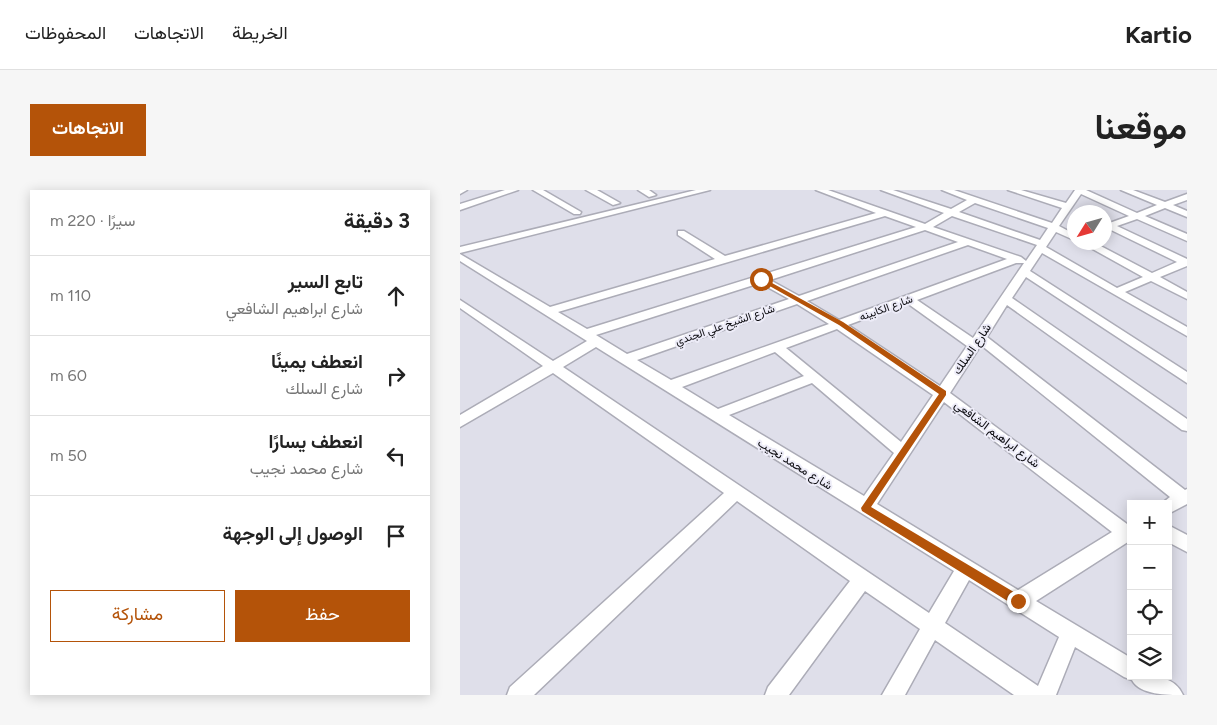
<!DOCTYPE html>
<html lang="ar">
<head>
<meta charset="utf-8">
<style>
  body { margin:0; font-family:Figtree,Vazirmatn,sans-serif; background:#f6f6f6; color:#222; direction:rtl }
  .controls { position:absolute; right:15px; bottom:15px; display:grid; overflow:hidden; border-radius:0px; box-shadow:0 2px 12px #0003 }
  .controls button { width:45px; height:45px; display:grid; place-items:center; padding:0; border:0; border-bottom:1px solid #e0e0e0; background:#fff; color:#222; font:25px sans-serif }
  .compass { position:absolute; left:607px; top:15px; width:45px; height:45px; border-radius:50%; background:#fff; box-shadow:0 2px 12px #0003; rotate:233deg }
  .stop { position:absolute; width:15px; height:15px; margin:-11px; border:4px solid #b45309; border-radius:50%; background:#fff }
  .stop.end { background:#b45309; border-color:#fff; box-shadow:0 1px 5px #0008 }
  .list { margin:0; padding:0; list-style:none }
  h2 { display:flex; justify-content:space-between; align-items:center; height:65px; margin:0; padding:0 20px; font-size:21px }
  h2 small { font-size:16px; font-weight:400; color:#767676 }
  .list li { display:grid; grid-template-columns:32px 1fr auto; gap:15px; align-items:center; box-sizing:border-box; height:80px; padding:0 20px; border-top:1px solid #e0e0e0 }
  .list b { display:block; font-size:19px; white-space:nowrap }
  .list p { margin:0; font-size:16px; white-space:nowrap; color:#767676 }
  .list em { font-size:16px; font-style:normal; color:#767676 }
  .actions { display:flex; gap:10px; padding:15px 20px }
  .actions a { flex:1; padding:11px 0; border:1px solid #b45309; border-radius:0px; text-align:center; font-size:18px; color:#b45309 }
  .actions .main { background:#b45309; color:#fff }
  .icon { flex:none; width:28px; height:28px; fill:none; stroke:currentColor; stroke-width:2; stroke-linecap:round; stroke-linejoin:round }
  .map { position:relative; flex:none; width:727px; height:505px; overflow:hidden; direction:ltr; border-radius:0px }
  header { display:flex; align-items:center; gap:30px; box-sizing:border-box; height:70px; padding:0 25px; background:#fff; border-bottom:1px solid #e0e0e0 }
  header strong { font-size:24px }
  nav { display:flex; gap:28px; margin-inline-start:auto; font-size:18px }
  .intro { display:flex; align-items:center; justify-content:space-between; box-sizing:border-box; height:120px; padding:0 30px }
  h1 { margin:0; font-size:35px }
  .button { padding:12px 22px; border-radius:0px; background:#b45309; color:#fff; font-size:18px; font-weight:700 }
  main { display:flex; gap:30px; padding:0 30px }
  aside { flex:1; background:#fff; border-radius:0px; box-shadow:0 2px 12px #0003 }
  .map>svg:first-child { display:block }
</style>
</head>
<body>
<header>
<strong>Kartio</strong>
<nav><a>الخريطة</a><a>الاتجاهات</a><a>المحفوظات</a></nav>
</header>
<div class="intro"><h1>موقعنا</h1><a class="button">الاتجاهات</a></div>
<main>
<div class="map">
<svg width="727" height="505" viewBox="0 0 727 505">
  <rect width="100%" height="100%" fill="#dfdfea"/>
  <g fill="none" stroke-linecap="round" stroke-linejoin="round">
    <g stroke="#acacb7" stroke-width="3">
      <g id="minor">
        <path d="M0,0H7L0,4Z"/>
        <path d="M45,0H58L0,20V14Z"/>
        <path d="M73,0H83L121,22L120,24H114Z"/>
        <path d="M126,0H137L160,13L153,15Z"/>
        <path d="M178,0H189L196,5L189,7Z"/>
        <path d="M236,0H250L0,63V57Z"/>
        <path d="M356,0H368L465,34L484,23L421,0H433L491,19L507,10L482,0H494L592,33L602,18L548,0H561L606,13L615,0H626L677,23L697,15L661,0H673L705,12L727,4V10L713,15L727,21V27L705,18L685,26L727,44V51L677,29L657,36L727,69V76L700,87L727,102V109L691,91L665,102L727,137V146L582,63L570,81L727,182V193L566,87L552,108L727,229V241L722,240L547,115L527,147L725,300L727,299V314L708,324V314H701L710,307L521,155L490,203L667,334L671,332V350L576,411L671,468V486C690,486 714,484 723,505C707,505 680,505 672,490L664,487L615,457L596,505H554L475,450L445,505H422L460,439L405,401L329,505H305L308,497L390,391L277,311L74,505H47L50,497L264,303L93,183L0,237V225L83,176L0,118V110L93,171L127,151L0,71V64L90,117L255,69L218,45V41H224L265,66L416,23ZM621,4L669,26L644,35V41L649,39L717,72L692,83L633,52H620L683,87L657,98L586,57L596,42L614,50V44L599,36ZM515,13L588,38L580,50L499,22ZM425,26L456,37L127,139L98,122ZM492,26L577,55L566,71L561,67L473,37ZM465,40L498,52L339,106L310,90ZM508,55L547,69L379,130L347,111ZM556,73H564L513,148L457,110ZM300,93L329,109L167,164L136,145ZM447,113L507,156L480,196L388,135ZM337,114L369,134L211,190L177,170ZM377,139L473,205L441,252L326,158ZM136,157L494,381L469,423L103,177ZM315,162L344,186L258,219L222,197ZM352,193L434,263L404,306L269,225ZM484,212L652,342L558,400L417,314ZM509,390L599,447L578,496L485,433Z"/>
        <path d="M708,335L727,345V362L708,352Z"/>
      </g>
    </g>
    <use href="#minor" fill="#fff" fill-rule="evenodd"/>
  </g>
  <path fill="#b45309" d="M301,87L383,132L486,201V205L411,317L562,407L563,411L562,415L558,416L554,415L402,321L401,318L479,204L379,135L299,90Z"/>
  <g text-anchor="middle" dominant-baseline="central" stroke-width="4" stroke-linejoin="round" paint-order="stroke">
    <g font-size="11" fill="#0b0b0f" stroke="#edecf8">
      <text transform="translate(426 118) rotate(-20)">شارع الكابينه</text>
      <text transform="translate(265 135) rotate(-19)">شارع الشيخ علي الجندي</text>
    </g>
    <g font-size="12" fill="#0b0b0f" stroke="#edecf8">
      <text transform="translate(512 159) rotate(-56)">شارع السلك</text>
      <text transform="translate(537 244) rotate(37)">شارع ابراهيم الشافعي</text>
      <text transform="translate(335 274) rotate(32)">شارع محمد نجيب</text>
    </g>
  </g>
</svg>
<div class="controls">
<button>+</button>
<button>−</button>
<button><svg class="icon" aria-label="locate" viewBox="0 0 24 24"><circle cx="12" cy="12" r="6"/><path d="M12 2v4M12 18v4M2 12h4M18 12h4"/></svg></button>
<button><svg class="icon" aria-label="layers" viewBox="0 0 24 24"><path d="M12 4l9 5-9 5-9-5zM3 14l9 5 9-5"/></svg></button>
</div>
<svg class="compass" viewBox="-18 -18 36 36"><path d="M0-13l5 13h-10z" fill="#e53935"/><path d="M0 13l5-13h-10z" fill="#767676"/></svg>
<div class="stop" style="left:301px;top:89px"></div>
<div class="stop end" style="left:558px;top:411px"></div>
</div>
<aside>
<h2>3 دقيقة<small>سيرًا · 220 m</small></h2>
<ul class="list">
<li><svg class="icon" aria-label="ahead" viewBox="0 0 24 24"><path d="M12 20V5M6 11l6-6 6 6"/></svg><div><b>تابع السير</b><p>شارع ابراهيم الشافعي</p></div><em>110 m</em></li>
<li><svg class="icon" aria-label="right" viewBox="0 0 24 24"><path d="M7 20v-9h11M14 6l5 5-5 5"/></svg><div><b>انعطف يمينًا</b><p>شارع السلك</p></div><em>60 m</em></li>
<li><svg class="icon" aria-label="left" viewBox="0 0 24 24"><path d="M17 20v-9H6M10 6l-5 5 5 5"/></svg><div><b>انعطف يسارًا</b><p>شارع محمد نجيب</p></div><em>50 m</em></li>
<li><svg class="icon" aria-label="arrive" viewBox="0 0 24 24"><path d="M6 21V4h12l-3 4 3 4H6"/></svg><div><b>الوصول إلى الوجهة</b></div></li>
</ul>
<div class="actions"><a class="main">حفظ</a><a>مشاركة</a></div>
</aside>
</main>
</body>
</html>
